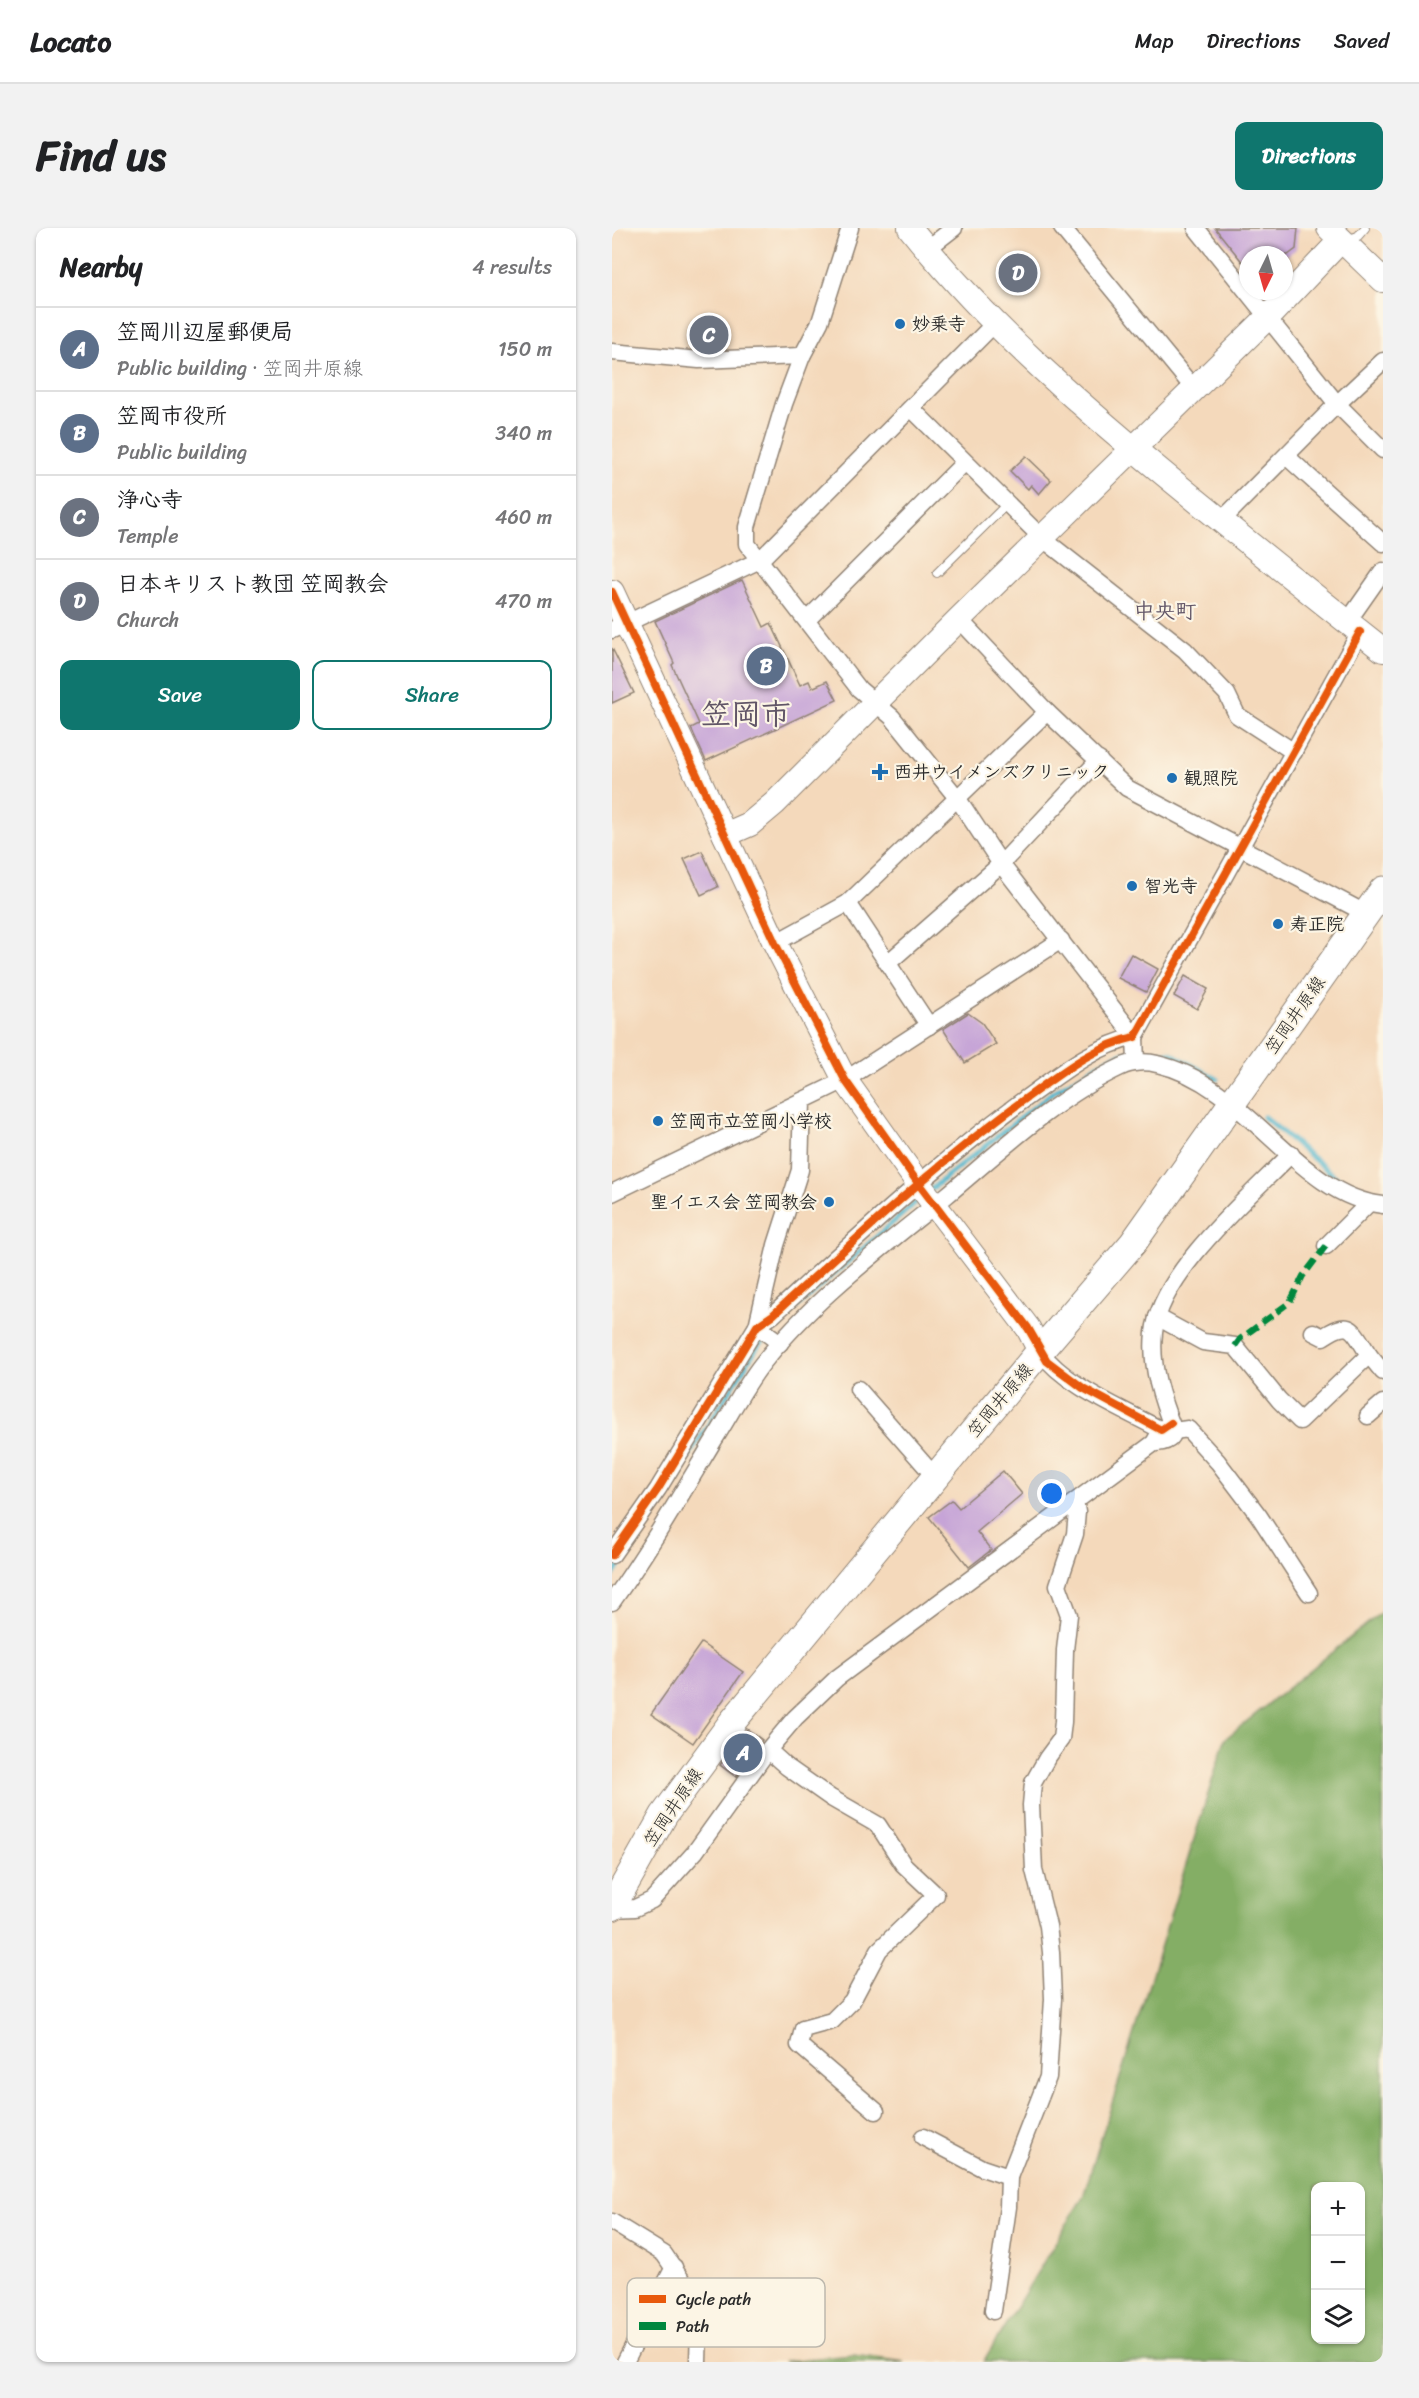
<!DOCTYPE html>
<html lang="en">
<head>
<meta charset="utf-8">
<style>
  body { margin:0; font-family:Sriracha,"Klee One",sans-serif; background:#f2f2f2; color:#202124 }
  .controls { position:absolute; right:18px; bottom:18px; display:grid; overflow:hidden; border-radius:12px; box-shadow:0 2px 4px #0004 }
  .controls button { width:54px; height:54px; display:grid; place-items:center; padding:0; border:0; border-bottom:2px solid #e0e0e0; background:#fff; color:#202124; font:30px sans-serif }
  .compass { position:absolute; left:627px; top:18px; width:54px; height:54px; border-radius:50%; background:#fff; box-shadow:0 2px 4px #0004; rotate:185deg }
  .you { position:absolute; left:440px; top:1266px; width:21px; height:21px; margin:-15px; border:4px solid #fff; border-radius:50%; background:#1a73e8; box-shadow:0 0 0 9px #1a73e833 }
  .badge { display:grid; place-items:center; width:39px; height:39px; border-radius:50%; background:#0f766e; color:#fff; font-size:20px; font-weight:700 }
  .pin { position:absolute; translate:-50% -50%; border:3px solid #fff; box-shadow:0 2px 6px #0006 }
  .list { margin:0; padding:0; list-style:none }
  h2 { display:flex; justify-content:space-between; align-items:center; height:78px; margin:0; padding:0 24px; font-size:26px }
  h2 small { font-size:20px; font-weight:400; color:#757577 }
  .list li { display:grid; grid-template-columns:39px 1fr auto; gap:18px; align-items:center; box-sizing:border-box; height:84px; padding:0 24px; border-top:2px solid #e0e0e0 }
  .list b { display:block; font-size:22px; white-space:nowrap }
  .list p { margin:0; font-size:20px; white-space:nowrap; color:#757577 }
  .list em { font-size:20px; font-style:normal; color:#757577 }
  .actions { display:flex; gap:12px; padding:18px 24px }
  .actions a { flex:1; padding:14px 0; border:2px solid #0f766e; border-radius:12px; text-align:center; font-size:21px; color:#0f766e }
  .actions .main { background:#0f766e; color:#fff }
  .icon { flex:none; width:33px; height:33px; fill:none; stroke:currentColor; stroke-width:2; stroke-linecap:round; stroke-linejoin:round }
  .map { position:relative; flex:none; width:771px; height:2134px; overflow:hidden; border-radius:12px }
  header { display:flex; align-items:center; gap:36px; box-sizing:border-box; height:84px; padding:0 30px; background:#fff; border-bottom:2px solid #e0e0e0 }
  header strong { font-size:28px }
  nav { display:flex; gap:33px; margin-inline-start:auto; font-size:21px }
  .intro { display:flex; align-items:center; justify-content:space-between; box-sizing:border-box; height:144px; padding:0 36px }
  h1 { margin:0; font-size:42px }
  .button { padding:15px 27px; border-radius:12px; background:#0f766e; color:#fff; font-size:21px; font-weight:700 }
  main { display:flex; gap:36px; padding:0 36px }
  aside { flex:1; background:#fff; border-radius:12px; box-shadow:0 2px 4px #0004 }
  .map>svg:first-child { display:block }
</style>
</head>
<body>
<header>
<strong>Locato</strong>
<nav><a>Map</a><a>Directions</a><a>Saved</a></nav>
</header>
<div class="intro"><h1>Find us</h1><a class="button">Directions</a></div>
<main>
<aside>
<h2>Nearby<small>4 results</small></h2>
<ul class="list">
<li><span class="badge" style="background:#5c6f8a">A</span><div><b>笠岡川辺屋郵便局</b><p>Public building · 笠岡井原線</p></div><em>150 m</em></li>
<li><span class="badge" style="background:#5c6f8a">B</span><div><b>笠岡市役所</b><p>Public building</p></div><em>340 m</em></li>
<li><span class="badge" style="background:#6b7280">C</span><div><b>浄心寺</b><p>Temple</p></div><em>460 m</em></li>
<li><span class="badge" style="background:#6b7280">D</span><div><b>日本キリスト教団 笠岡教会</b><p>Church</p></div><em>470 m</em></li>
</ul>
<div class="actions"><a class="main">Save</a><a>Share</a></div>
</aside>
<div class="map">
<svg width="771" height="2134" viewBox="0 0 771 2134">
  <rect width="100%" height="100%" fill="#fcf5e5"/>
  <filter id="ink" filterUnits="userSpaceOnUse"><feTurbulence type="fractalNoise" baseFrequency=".0167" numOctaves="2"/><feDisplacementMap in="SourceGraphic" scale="12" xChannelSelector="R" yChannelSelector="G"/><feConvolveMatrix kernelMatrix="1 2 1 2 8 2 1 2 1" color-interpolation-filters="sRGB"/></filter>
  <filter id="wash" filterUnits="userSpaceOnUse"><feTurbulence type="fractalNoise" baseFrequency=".008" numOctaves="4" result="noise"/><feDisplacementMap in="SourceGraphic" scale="24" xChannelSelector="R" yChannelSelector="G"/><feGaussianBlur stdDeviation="1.35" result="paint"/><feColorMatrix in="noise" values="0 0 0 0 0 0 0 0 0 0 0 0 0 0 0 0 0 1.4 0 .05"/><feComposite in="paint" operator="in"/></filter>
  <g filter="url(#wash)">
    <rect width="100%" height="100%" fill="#f4d9bb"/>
    <g fill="#84ae65" stroke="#586c48" stroke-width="1.5" fill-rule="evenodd">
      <path d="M771,1383V2134H371L471,1969L613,1511ZM704,1958H748V2112H704Z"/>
      <path d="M241,2127L293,2134H173V2133Z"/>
    </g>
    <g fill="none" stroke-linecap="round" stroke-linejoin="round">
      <g stroke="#50b6ce" stroke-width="5">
        <path d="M652,889L733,957"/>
        <path d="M318,962L441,864L500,829L512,825H558L605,851"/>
        <path d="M0,1349L145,1120L175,1087L309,970"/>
      </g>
    </g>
    <g id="blocks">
      <g fill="#c6a4d7">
        <path d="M603,0H686L684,21L676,27H636V41Z"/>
        <path d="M414,228L439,252L427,266L419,257L416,261L398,243Z"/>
        <path d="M130,352L152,399L159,395L188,457L197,453L200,460L215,453L225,472L94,533L79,500L87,496L60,437L62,435L43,393Z"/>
        <path d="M0,420L22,465L0,475Z"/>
        <path d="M90,623L106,659L89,667L72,631Z"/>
        <path d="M519,726L546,741L534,764L506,750Z"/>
        <path d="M573,748L596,761L585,781L562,768Z"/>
        <path d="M356,785L370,795L384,816L353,835L331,801Z"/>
        <path d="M391,1243L410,1266L365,1304L379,1322L357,1339L317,1289L340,1272L347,1280Z"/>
        <path d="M89,1415L131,1444L81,1515L39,1486Z"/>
        <path d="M135,1501L150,1512L124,1549L108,1537Z"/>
      </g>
    </g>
  </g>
  <g filter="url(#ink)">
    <use href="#blocks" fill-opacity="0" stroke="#908273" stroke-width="1.5"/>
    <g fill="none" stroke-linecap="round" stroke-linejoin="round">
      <g stroke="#908273" stroke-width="10">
        <g id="lane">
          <path d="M734,12L746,8L753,0"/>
          <path d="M325,345L395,276"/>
        </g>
      </g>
      <g stroke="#908273" stroke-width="19">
        <g id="street">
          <path d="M238,0L208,94L190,128L172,176L135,299V316L247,461L280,489L346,571L389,636L523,809L524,834"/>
          <path d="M450,0L583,162"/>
          <path d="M584,0L725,176L771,222"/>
          <path d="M315,21L342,0"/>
          <path d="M0,124L87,132L190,128"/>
          <path d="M300,181L430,310L573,422L615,466L625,487L682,524"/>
          <path d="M674,228L771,315"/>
          <path d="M609,293L725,176L771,133"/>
          <path d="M347,391L435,484L515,560L755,686"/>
          <path d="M195,392L352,235"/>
          <path d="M736,393L771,343"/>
          <path d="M0,402L148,332L382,96"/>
          <path d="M236,675L317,798"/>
          <path d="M163,715L236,675L435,484"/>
          <path d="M277,734L389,636L487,532"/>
          <path d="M0,965L233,852L449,712"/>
          <path d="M714,1018L756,976"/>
          <path d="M545,1089L591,1114L623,1118L667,1172L688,1193L757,1127C741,1103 740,1089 711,1109L701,1104"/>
          <path d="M168,1115L145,1098L164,1017L188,942L190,873"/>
          <path d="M428,1123C454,1159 511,1181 549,1202L557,1196"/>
          <path d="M757,1127L771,1144"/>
          <path d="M246,1161L324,1250"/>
          <path d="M756,1188L771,1175"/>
          <path d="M562,1203L576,1201L606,1234L647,1288L697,1365"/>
          <path d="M542,1215C551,1215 560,1213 562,1203C550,1173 538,1138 542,1105C547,1046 638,968 679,926"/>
          <path d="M0,1327L46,1261L145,1098L161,1087C246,1009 330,930 424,863C454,841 486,817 523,809L748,404"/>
          <path d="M0,1374C37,1322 69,1267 102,1212C118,1187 132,1159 150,1136C201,1071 270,1020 334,968C388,923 445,869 509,839C519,834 534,833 545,836C636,856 685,968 771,977"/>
          <path d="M156,1522L175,1539L219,1570L266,1597L291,1636L324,1667L267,1722L240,1773L220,1793L191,1801L187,1817L264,1883"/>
          <path d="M0,1681L23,1680L40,1672L83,1624L156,1522L183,1490L225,1450L542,1215L549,1202"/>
          <path d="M311,1909L370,1940L397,1949"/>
          <path d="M0,1994L52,2026L77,2063L84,2080L87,2097L86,2134"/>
          <path d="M381,2083L396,1979L397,1949L436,1849L441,1771L439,1724L436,1698L422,1642L419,1577L421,1555L435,1530L449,1511L451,1494L453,1422L457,1387L446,1357L463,1306L465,1284L463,1274"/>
          <path d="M13,2134L62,2039"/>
        </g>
      </g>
      <g stroke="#908273" stroke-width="26">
        <g id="secondary">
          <path d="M298,0C372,93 461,171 552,246C624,305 697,364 771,422"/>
          <path d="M717,0L771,52"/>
          <path d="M0,364L163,715L233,852L306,955L416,1100L428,1123"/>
          <path d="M113,607L138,596L163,575L347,391L657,88L728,13"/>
        </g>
      </g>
      <g stroke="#908273" stroke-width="29">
        <path id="primary" d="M0,1679L52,1587L121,1493L428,1123L521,1015L771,662"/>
      </g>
      <use href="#lane" stroke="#fff" stroke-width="8"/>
      <use href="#street" stroke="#fff" stroke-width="16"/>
      <use href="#secondary" stroke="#fff" stroke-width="24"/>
      <use href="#primary" stroke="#fff" stroke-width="27"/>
      <path stroke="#00873e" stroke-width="6" stroke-dasharray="12 6" stroke-linecap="butt" d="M623,1118L628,1111L678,1074L691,1048L714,1018"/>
      <g stroke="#fcf5e5" stroke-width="11">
        <g id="cycleway">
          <path d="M0,364L163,715L233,852L306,955L416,1100L435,1133L471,1160L549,1202L559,1195"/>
          <path d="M0,1327L46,1261L145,1098L161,1087C246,1009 330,930 424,863C454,841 486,817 523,809L748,404"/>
        </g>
      </g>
      <use href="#cycleway" stroke="#e8590c" stroke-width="8"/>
    </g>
  </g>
  <g fill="#1f6fb2" stroke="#fcf5e5" stroke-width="2">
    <circle cx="288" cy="96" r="6"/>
    <path d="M265 535h6v6h6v6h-6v6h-6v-6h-6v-6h6z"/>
    <circle cx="560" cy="550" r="6"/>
    <circle cx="520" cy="658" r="6"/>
    <circle cx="666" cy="696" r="6"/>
    <circle cx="46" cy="893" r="6"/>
    <circle cx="217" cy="974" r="6"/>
  </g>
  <g text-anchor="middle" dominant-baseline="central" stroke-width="4.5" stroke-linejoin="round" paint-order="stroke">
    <g font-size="18" font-weight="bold" fill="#2b2b2b" stroke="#fcf5e5" text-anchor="start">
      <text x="300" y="96">妙乗寺</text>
      <text x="282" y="544">西井ウイメンズクリニック</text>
      <text x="572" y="550">観照院</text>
      <text x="532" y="658">智光寺</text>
      <text x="678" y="696">寿正院</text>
      <text x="58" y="893">笠岡市立笠岡小学校</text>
      <text x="205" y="974" text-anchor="end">聖イエス会 笠岡教会</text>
    </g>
    <g font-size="18" fill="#2b2b2b" stroke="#fcf5e5">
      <text transform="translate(683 787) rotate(-55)">笠岡井原線</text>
      <text transform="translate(388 1172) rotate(-50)">笠岡井原線</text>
      <text transform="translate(61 1579) rotate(-56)">笠岡井原線</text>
    </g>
    <g font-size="21" font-weight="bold" fill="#615567" stroke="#fcf5e5">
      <text x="553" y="383">中央町</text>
    </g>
    <g font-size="30" font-weight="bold" fill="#615567" stroke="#fcf5e5">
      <text x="134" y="486">笠岡市</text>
    </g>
  </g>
  <rect x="15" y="2050" width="198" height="69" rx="9" fill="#fcf5e5" stroke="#bdb8ad" stroke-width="1.5"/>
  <rect x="27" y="2067" width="27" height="8" fill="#e8590c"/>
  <rect x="27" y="2094" width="27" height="8" fill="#00873e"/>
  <g font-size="16" fill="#2b2b2b">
    <text x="64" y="2077">Cycle path</text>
    <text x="64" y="2104">Path</text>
  </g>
</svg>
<div class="controls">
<button>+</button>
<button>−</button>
<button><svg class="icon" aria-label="layers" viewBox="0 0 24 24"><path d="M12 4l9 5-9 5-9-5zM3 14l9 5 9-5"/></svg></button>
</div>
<svg class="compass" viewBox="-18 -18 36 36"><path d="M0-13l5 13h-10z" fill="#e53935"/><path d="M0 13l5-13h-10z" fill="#757577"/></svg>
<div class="you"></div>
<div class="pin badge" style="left:131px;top:1525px;background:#5c6f8a">A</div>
<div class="pin badge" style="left:154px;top:438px;background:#5c6f8a">B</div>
<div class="pin badge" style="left:97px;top:107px;background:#6b7280">C</div>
<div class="pin badge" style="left:406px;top:45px;background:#6b7280">D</div>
</div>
</main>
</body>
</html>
